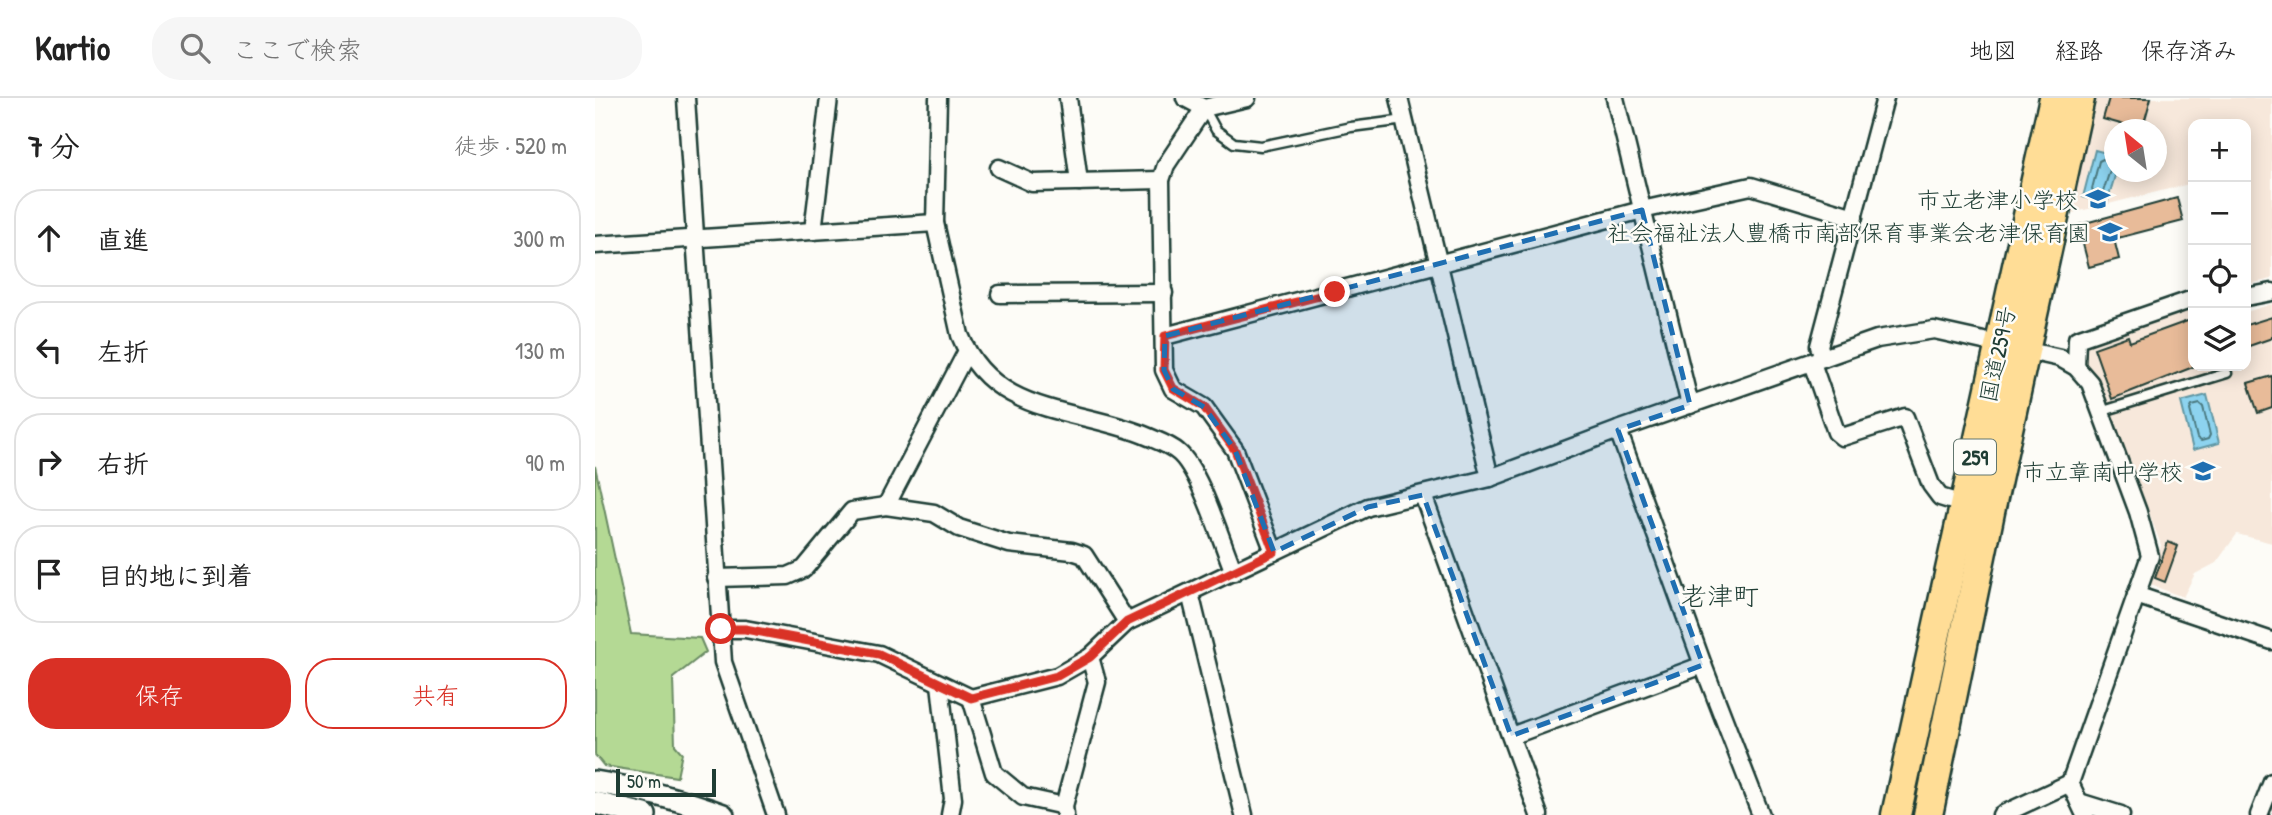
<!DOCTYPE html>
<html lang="ja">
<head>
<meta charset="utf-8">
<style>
  body { margin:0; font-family:"Patrick Hand","Klee One",sans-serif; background:#f6f6f6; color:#222 }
  .controls { position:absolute; right:21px; top:21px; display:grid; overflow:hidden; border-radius:14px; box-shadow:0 4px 18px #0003 }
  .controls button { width:63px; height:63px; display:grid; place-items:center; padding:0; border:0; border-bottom:2px solid #e0e0e0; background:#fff; color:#222; font:35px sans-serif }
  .compass { position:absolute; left:1509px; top:21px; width:63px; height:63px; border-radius:50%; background:#fff; box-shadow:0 4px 18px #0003; rotate:330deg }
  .scale { position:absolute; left:21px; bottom:18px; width:100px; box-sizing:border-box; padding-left:7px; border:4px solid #1f3d34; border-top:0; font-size:19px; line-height:24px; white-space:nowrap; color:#1f3d34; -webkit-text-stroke:5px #fdfcf7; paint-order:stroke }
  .stop { position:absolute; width:21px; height:21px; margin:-16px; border:5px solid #d93025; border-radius:50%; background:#fff }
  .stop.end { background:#d93025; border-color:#fff; box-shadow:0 2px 7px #0008 }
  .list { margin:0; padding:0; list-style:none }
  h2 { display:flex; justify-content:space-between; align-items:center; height:91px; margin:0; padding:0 28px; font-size:30px }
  h2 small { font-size:23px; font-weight:400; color:#767676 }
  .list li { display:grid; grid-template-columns:46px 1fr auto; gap:21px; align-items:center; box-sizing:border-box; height:98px; margin:0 14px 14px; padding:0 14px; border:2px solid #e0e0e0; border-radius:28px }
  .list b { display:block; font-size:26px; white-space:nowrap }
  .list em { font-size:23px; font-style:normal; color:#767676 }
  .actions { display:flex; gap:14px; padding:21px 28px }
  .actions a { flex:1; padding:16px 0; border:2px solid #d93025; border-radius:28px; text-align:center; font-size:24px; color:#d93025 }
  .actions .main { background:#d93025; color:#fff }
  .icon { flex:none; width:38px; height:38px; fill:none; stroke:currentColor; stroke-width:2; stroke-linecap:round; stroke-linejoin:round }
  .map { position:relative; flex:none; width:1677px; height:717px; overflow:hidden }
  header { display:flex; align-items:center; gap:42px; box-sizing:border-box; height:98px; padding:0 35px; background:#fff; border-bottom:2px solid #e0e0e0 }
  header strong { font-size:33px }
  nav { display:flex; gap:38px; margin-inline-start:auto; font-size:24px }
  .search { width:490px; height:63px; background:#f6f6f6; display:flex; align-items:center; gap:18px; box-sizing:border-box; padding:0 24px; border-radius:28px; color:#767676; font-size:26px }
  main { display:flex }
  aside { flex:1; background:#fff }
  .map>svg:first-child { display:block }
</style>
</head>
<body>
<header>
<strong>Kartio</strong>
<div class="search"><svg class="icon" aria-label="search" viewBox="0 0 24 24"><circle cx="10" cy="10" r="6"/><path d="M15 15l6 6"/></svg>ここで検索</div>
<nav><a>地図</a><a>経路</a><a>保存済み</a></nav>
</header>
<main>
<aside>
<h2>7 分<small>徒歩 · 520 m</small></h2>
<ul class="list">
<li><svg class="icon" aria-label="ahead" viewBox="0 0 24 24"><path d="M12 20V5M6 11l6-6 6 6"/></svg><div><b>直進</b></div><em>300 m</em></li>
<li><svg class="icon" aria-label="left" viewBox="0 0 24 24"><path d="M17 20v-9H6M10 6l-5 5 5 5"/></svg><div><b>左折</b></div><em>130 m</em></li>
<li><svg class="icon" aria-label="right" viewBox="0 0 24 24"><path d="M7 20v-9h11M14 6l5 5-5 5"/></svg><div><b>右折</b></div><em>90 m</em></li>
<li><svg class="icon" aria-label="arrive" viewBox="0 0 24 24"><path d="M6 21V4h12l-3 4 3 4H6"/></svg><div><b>目的地に到着</b></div></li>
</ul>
<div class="actions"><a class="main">保存</a><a>共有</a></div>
</aside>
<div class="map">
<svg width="1677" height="717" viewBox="0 0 1677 717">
  <rect width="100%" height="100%" fill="#fdfcf7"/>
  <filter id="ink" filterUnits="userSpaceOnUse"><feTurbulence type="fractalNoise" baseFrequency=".0143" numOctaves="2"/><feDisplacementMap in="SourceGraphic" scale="14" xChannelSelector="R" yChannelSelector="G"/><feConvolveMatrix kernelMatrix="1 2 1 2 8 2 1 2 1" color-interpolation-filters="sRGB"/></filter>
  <g filter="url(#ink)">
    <g fill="#f7e8db" fill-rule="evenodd">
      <path d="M1498,0H1677V181L1651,187V26H1598V85L1469,117ZM1520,32H1562V74H1520Z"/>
      <path d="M1677,206V445L1642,436L1621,465L1600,476L1588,499L1556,487L1566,447L1505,283L1489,266L1491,246L1598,209V268H1651V214Z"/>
    </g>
    <path fill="#b4d994" stroke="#6a8b64" stroke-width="2" d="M0,368L36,536L105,540L111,554L78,580L80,647L87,655L82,679L9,668L0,657Z"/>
    <g fill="#8dd3ef" stroke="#6197a4" stroke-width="2">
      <path d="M1500,52L1519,57L1521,74L1512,105L1488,99Z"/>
      <path d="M1612,297L1624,345L1598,352L1586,304Z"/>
    </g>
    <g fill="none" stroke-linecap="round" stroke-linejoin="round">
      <g stroke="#4b797f" stroke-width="2">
        <path d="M1508,61L1516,63L1517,66L1508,94L1505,96L1499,94L1497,91L1504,63Z"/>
        <path d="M1605,306L1608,309L1615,337L1613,341L1606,343L1602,340L1595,312L1597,308Z"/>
      </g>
    </g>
    <g fill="#e8bb99" stroke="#1f3d34" stroke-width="2">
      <path d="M1514,0H1556L1547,32L1508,21Z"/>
      <path d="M1582,100L1588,123L1519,141L1524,161L1494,169L1483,127Z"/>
      <path d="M1677,219V240L1651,249V227Z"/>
      <path d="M1598,221V269L1517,301L1499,250L1533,238L1535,244Z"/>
      <path d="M1677,278V310L1663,315L1653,285Z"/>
      <path d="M1573,444L1583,448L1570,484L1560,480Z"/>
    </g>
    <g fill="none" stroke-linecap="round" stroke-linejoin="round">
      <g stroke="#1f3d34" stroke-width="13">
        <g id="lane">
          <path d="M609,10L621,32L639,45L666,48L756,29L810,22"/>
          <path d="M1505,314L1632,275"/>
        </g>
      </g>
      <g stroke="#1f3d34" stroke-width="21">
        <g id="street">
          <path d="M91,0L128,564L181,717"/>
          <path d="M343,0L340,125L365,237C398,320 485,309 554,339C563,343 575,347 583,354C605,371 627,446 639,474"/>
          <path d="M473,0L484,84"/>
          <path d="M590,0L609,10L652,0"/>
          <path d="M804,0L895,380"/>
          <path d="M1020,0L1095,307"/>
          <path d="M609,10L571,67L566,82L569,272L578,291L609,309L640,352L679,454"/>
          <path d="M404,70L437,85L566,82"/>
          <path d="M218,133L234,0"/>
          <path d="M0,147L340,125"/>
          <path d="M405,196L569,195"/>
          <path d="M1651,199L1677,194"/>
          <path d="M570,238L1047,112L1156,88L1259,119"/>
          <path d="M1228,260L1224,248L1290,0"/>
          <path d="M1217,265L1241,334L1247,339L1310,319L1336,387L1345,399L1371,407"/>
          <path d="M1481,269L1482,241L1598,201"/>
          <path d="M1023,332L1108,567L1166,717"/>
          <path d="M828,397L944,717"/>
          <path d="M291,408L372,253"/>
          <path d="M121,480L193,478L209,471L257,413L291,408L339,415L364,430L414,446L477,453L489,457L532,524"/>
          <path d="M595,495L649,717"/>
          <path d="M1541,497L1677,543"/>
          <path d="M126,531H150L284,556L376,600L462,578L495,559L532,524L773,409L895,380L1023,332L1282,241L1339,232L1465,260L1481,269L1495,285L1543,414L1555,458L1475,685L1490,717"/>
          <path d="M345,586L358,701L355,717"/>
          <path d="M376,600L399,675L428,699L469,708"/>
          <path d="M916,638L1108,567"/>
          <path d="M1484,704L1526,717"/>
          <path d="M470,717L469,708L502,584L495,559"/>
          <path d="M1406,717L1475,685"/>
          <path d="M1664,717L1677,684"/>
        </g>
      </g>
      <g stroke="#1f3d34" stroke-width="26">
        <g id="secondary">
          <path d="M0,684C44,691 86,701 128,717"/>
          <path d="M0,705L50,717"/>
        </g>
      </g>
      <g stroke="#1f3d34" stroke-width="33">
        <g id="highway">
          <path d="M1301,717C1355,478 1405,239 1459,0"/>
          <path d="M1333,717L1395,414L1485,0"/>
        </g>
      </g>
      <use href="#lane" stroke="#fdfcf7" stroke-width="8"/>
      <use href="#street" stroke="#fdfcf7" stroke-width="16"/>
      <use href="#secondary" stroke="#fdfcf7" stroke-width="21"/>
      <use href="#highway" stroke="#ffdd96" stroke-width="28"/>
    </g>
  </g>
  <g fill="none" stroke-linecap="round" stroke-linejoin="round" filter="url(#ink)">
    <path stroke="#d93025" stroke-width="9" d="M126,531H150L284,556L376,600L462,578L495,559L532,524L679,454L640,352L609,309L578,290L569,272L570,238L740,194"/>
  </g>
  <path fill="#1f6fb2" fill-opacity="0.2" stroke="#1f6fb2" stroke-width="5" stroke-dasharray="14 9" stroke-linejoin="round" d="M1047,112L1095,307L1023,332L1108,567L916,638L828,397L773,409L679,454L640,352L609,309L578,291L569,272L570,238Z"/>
  <defs>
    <g id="school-bare" transform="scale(1.89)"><path d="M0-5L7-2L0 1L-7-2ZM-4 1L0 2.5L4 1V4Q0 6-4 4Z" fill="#1f6fb2" stroke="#fdfcf7" stroke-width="2.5" paint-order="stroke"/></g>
  </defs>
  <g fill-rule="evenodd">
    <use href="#school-bare" x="1503" y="101"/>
    <use href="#school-bare" x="1515" y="134"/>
    <use href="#school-bare" x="1608" y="373"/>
  </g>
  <g text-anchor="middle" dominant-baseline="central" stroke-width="5" stroke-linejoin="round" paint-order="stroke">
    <rect fill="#fdfcf7" stroke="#62766e" stroke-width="2" x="1359" y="341.5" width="42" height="35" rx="5"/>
    <g font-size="21" font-weight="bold" fill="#1f3d34">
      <text x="1380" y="359">259</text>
    </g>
    <g font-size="23" fill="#1f3d34" stroke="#fdfcf7" text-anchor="end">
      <text x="1483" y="101">市立老津小学校</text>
      <text x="1495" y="134">社会福祉法人豊橋市南部保育事業会老津保育園</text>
      <text x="1588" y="373">市立章南中学校</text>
    </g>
    <g font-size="23" fill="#1f3d34" stroke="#fdfcf7">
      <text transform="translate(1402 256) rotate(-78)">国道259号</text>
    </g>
    <g font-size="26" fill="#1f3d34" stroke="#fdfcf7">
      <text x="1125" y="497">老津町</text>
    </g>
  </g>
</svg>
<div class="controls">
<button>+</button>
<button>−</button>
<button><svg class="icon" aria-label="locate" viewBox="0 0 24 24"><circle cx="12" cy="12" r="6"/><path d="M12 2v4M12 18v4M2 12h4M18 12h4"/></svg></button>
<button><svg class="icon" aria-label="layers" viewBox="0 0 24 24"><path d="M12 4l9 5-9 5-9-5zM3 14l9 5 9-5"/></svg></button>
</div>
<svg class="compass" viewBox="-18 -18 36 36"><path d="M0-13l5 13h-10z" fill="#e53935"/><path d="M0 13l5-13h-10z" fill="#767676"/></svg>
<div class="scale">50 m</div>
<div class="stop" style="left:126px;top:531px"></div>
<div class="stop end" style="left:740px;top:194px"></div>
</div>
</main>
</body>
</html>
